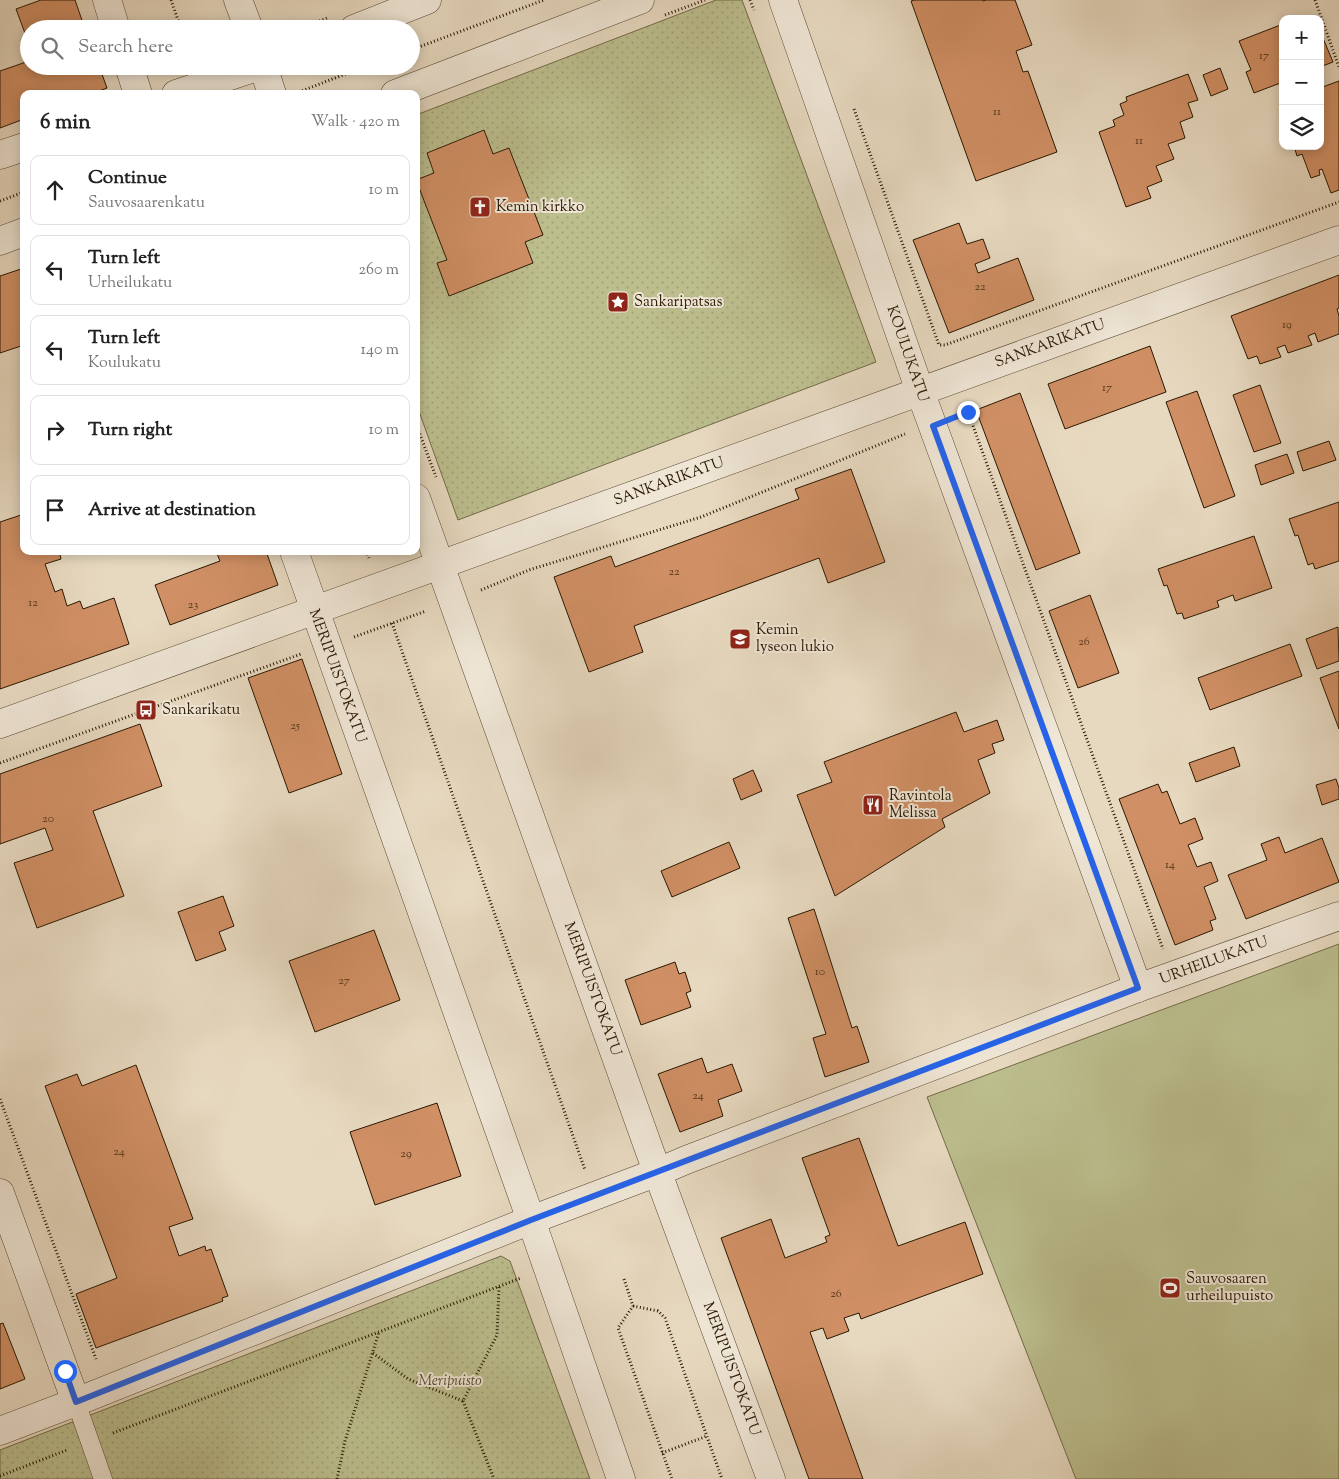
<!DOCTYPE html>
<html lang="en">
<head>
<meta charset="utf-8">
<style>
  body { margin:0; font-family:"Sorts Mill Goudy",serif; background:#f6f6f6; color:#222 }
  .controls { position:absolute; right:15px; top:15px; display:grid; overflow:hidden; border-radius:10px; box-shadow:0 2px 12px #0003 }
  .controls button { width:45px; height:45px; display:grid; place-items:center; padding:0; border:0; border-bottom:1px solid #e0e0e0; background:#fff; color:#222; font:25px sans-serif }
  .stop { position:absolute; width:15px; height:15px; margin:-11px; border:4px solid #2563eb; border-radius:50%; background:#fff }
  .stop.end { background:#2563eb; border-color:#fff; box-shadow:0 1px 5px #0008 }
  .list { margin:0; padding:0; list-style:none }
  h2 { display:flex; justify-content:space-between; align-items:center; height:65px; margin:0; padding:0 20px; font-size:21px }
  h2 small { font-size:16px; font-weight:400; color:#767676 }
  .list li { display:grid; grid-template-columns:32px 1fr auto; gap:15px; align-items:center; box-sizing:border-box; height:70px; margin:0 10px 10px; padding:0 10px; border:1px solid #e0e0e0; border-radius:10px }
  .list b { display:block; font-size:19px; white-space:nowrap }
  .list p { margin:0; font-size:16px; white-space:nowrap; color:#767676 }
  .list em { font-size:16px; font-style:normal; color:#767676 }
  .icon { flex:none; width:28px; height:28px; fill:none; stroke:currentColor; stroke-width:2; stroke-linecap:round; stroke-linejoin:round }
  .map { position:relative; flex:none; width:1339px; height:1479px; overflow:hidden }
  .search { position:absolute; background:#fff; box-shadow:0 2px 12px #0003; left:20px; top:20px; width:400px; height:55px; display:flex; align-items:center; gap:12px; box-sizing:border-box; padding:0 18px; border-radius:28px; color:#767676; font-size:19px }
  .panel { position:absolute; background:#fff; box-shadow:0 2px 12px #0003; left:20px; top:90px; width:400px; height:465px; border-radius:10px }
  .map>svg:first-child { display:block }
</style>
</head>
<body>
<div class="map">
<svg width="1339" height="1479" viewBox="0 0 1339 1479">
  <defs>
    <pattern id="park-dots" width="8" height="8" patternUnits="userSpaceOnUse" patternTransform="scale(1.25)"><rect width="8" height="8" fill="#bcbe8e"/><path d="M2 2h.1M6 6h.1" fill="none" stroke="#a2a379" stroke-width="1.8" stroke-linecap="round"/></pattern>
  </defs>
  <rect width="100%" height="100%" fill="#e7d9c0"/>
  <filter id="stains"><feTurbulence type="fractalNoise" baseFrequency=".004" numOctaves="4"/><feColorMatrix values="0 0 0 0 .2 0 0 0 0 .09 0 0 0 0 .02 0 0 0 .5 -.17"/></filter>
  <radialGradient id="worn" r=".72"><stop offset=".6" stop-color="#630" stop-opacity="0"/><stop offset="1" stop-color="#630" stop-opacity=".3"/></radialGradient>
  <path fill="#bcbe8e" stroke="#736b48" d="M1339,944V1479H1076L927,1097Z"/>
  <g fill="url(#park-dots)" stroke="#736b48">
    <path d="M716,0H742L876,362L458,520L416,403V115Z"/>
    <path d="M501,1256L510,1261L590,1479H0V1450Z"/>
  </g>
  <g fill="#d08f64" stroke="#2a1801">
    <path d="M41,0H75L85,29H29V44L16,9Z"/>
    <path d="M915,0H983V1L986,0H1015L1032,45L1016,51L1023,72L1028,71L1057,152L976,181L911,1Z"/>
    <path d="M1283,24V82L1254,93L1246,72L1251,70L1239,41Z"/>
    <path d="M1320,31L1333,62L1320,67Z"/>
    <path d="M29,61V66H99L107,88L91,94H24V119L0,128V71Z"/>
    <path d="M1220,68L1228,89L1211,96L1203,75Z"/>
    <path d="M1188,74L1198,100L1188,103L1193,117L1180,122L1185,138L1168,144L1174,159L1156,166L1162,181L1147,187L1151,198L1126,207L1099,132L1115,126L1113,120L1124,115L1120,104L1127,101L1126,97Z"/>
    <path d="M1339,81V190L1331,193L1322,169L1319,170L1320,175L1311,178L1302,154L1297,156L1294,146H1320V88Z"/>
    <path d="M484,130L493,154L509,148L543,235L525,242L533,263L449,296L437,263L447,260L416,180L434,173L427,153Z"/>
    <path d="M959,223L967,244L983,239L990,258L975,264L978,273L1018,258L1034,300L949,333L913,240Z"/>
    <path d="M24,268V345L0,353V276Z"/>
    <path d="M1339,275V308L1337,309L1339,316V334L1318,342L1315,333L1308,336L1312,345L1288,353L1285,345L1277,348L1281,357L1260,364L1257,356L1248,359L1231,316Z"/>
    <path d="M1150,346L1166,392L1065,429L1048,384Z"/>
    <path d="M1260,385L1281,443L1254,452L1233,395Z"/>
    <path d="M1197,391L1235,496L1204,508L1166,402Z"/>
    <path d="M1020,393L1080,553L1036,570L976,410Z"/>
    <path d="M1329,441L1336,460L1303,471L1297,452Z"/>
    <path d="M1287,454L1294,473L1261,485L1255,465Z"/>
    <path d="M851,469L885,562L828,583L819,558L634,626L643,652L589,672L554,577L611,556L615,567L799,499L795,489Z"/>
    <path d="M1339,502V561L1315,569L1313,563L1308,565L1298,535L1295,536L1289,519Z"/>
    <path d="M24,514V551H59L61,559L45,564L55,592L62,589L67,606L80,601L83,609L114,598L129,644L0,689V522Z"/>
    <path d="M1254,536L1272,588L1235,601L1233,595L1217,601L1219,607L1184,619L1182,613L1177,614L1167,585L1164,586L1158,569Z"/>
    <path d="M216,551H266L278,585L170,625L155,585L220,561Z"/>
    <path d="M1090,595L1119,673L1078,688L1049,611Z"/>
    <path d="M1338,627L1339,661L1317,669L1306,639Z"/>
    <path d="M1290,644L1302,676L1210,710L1198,678Z"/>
    <path d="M302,659L342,774L289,793L248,678Z"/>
    <path d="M1339,671V729L1320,678Z"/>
    <path d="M956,712L964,732L997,720L1004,740L992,744L995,753L978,760L990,793L942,819L945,827L835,896L797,795L832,782L824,762Z"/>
    <path d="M140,724L162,786L93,811L124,896L37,928L14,863L53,850L45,828L0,844V774Z"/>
    <path d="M1234,747L1240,766L1196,782L1189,763Z"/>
    <path d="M753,770L762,791L741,800L733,779Z"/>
    <path d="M1336,779L1339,788V799L1322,805L1316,785Z"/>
    <path d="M1158,784L1162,793L1167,791L1180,824L1195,818L1203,839L1188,845L1197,867L1211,862L1218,881L1204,887L1216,919L1210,921L1213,930L1175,945L1119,799Z"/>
    <path d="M1279,837L1285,853L1322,838L1339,882L1246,919L1228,875L1267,860L1261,844Z"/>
    <path d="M729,842L740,868L672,897L661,871Z"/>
    <path d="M223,896L234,926L219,932L226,950L196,961L178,912Z"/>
    <path d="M814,909L852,1028L857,1026L869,1062L825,1077L813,1038L826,1034L788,918Z"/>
    <path d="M374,930L400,1000L315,1032L289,961Z"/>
    <path d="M675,962L679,974L685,972L691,991L686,993L691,1007L641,1025L625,980Z"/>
    <path d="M702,1058L707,1073L732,1064L742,1091L718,1100L723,1116L680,1132L658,1074Z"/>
    <path d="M136,1065L193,1219L169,1227L179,1256L205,1246L206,1251L211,1249L228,1296L222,1298L223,1301L96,1348L76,1294L117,1278L45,1086L77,1074L82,1086Z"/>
    <path d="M437,1103L461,1176L375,1205L350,1132Z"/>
    <path d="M859,1138L898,1246L965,1222L983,1274L861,1319L859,1313L844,1318L849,1331L827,1339L823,1328L810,1332L863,1479H809L721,1238L771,1219L785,1258L827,1242L825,1237L830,1235L802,1158Z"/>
    <path d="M3,1323L25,1379L0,1389V1324Z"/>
  </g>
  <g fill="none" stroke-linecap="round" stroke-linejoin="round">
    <g stroke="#594831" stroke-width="19">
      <path id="service" d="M76,1402L103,1479"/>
    </g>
    <g stroke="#594831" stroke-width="29">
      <g id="minor">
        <path d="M107,0L116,29"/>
        <path d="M238,0L249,29"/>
        <path d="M783,0L920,391L1138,988"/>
        <path d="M354,29L427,0"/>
        <path d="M129,66L138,94"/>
        <path d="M263,66L272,94"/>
        <path d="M176,94L260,66"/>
        <path d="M395,94L640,0"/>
        <path d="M0,155L24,147"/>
        <path d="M0,241L24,232"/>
        <path d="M416,498L650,1152L771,1479"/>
        <path d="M294,551L531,1220L621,1479"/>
        <path d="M0,724L1339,240"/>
        <path d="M0,1193L76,1402"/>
        <path d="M0,1431L76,1402L531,1220L658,1172L686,1160L1138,988L1339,916"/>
      </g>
    </g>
    <g stroke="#2a1801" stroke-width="3" stroke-dasharray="1 2.5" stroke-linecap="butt">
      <path d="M171,0L181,29"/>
      <path d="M750,0L754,10"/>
      <path d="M1315,0L1339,67"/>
      <path d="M665,15L705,0"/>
      <path d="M300,29L327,18"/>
      <path d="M411,50L544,0"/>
      <path d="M299,92L366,66"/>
      <path d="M854,109L939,345H945L1339,202"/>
      <path d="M0,201L24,192"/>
      <path d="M959,416L968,412L1163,949"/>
      <path d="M416,424L436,477"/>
      <path d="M366,551L369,558"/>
      <path d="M481,590L529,570L701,517L905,434"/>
      <path d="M392,623L585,1170"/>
      <path d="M354,637L426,611"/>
      <path d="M0,763L301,654"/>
      <path d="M0,1099L96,1359"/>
      <path d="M624,1279L633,1306L618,1328L672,1479"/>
      <path d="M633,1306L658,1311L665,1318L722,1479"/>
      <path d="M373,1353L408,1379L463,1401L497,1335L499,1287"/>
      <path d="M463,1401L494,1479"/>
      <path d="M113,1433L521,1278"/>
      <path d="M662,1453L707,1436"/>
      <path d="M0,1476L67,1450"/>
      <path d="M337,1479L345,1441L379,1332"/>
    </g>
    <use href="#service" stroke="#efe6d6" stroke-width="18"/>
    <use href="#minor" stroke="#efe6d6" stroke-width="28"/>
  </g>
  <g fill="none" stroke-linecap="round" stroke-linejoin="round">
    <path stroke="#2563eb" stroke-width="6" d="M65,1371L76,1402L531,1220L1138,988L933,426L968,412"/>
  </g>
  <defs>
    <g id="church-square" transform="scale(1.125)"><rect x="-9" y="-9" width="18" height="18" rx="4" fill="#8f2418" stroke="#efe6d6"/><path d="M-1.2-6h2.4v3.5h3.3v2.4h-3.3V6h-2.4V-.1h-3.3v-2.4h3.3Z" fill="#fff"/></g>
    <g id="sight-square" transform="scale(1.125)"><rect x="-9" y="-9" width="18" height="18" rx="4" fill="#8f2418" stroke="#efe6d6"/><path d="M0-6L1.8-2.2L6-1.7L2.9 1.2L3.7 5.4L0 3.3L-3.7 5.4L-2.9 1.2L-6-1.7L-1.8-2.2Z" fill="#fff"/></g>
    <g id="school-square" transform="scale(1.125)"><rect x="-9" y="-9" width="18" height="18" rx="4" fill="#8f2418" stroke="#efe6d6"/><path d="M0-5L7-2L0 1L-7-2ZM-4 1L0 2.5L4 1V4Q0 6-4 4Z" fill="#fff"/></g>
    <g id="bus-square" transform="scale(1.125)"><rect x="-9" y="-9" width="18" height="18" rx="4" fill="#8f2418" stroke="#efe6d6"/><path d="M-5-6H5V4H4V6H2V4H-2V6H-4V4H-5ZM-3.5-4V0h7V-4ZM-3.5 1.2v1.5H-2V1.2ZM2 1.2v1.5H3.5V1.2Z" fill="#fff"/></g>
    <g id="restaurant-square" transform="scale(1.125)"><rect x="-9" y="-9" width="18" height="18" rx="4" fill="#8f2418" stroke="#efe6d6"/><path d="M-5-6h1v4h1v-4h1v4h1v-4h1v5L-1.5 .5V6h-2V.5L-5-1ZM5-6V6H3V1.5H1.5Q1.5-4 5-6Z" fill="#fff"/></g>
    <g id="stadium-square" transform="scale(1.125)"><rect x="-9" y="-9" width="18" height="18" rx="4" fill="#8f2418" stroke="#efe6d6"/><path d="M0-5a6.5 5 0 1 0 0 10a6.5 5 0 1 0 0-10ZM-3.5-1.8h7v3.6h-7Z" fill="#fff"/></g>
  </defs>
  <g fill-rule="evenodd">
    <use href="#church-square" x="480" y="207"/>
    <use href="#sight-square" x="618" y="302"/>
    <use href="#school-square" x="740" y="639"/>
    <use href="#bus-square" x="146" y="710"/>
    <use href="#restaurant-square" x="873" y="805"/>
    <use href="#stadium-square" x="1170" y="1288"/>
  </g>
  <g text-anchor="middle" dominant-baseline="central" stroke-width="4" stroke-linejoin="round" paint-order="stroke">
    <g font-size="12" fill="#54361a">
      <text x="1264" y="56">17</text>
      <text x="997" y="112">11</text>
      <text x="1139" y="141">11</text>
      <text x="980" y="287">22</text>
      <text x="1287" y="325">19</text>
      <text x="1107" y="388">17</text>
      <text x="674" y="572">22</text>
      <text x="33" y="603">12</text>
      <text x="193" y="605">23</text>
      <text x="1084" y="642">26</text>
      <text x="295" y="726">25</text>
      <text x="48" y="819">20</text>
      <text x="1170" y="865">14</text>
      <text x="820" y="972">10</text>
      <text x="344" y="981">27</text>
      <text x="698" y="1096">24</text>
      <text x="119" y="1152">24</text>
      <text x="406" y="1154">29</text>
      <text x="836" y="1294">26</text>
    </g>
    <g font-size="15" fill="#2a1801" stroke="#efe6d6" text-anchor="start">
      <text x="496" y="207">Kemin kirkko</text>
      <text x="634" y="302">Sankaripatsas</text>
      <text x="756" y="630">Kemin<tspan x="756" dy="17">lyseon lukio</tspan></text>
      <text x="162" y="710">Sankarikatu</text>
      <text x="889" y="796">Ravintola<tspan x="889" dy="17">Melissa</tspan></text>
      <text x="1186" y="1279">Sauvosaaren<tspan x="1186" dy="17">urheilupuisto</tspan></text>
    </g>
    <g font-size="15" fill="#2a1801" stroke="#efe6d6">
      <text transform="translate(1050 344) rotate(-20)">SANKARIKATU</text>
      <text transform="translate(907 354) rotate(71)">KOULUKATU</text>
      <text transform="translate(669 482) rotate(-20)">SANKARIKATU</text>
      <text transform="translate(337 676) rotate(70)">MERIPUISTOKATU</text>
      <text transform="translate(1214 961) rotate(-20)">URHEILUKATU</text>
      <text transform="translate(592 989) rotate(70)">MERIPUISTOKATU</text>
      <text transform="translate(731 1369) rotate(70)">MERIPUISTOKATU</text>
    </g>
    <g font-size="15" font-style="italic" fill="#564a2b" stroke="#efe6d6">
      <text x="450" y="1381">Meripuisto</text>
    </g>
  </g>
  <rect width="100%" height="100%" filter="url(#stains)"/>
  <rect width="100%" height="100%" fill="url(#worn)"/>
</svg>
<div class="controls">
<button>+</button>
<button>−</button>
<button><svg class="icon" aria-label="layers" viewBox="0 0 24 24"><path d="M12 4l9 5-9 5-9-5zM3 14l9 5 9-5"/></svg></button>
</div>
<div class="stop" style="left:65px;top:1371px"></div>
<div class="stop end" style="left:968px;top:412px"></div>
<div class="search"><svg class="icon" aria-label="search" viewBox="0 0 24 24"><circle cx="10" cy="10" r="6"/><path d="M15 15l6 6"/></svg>Search here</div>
<section class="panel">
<h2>6 min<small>Walk · 420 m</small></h2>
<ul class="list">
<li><svg class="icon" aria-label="ahead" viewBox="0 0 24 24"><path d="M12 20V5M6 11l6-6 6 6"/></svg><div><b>Continue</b><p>Sauvosaarenkatu</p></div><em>10 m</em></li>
<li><svg class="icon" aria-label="left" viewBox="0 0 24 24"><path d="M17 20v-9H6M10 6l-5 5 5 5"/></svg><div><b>Turn left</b><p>Urheilukatu</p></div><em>260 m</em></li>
<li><svg class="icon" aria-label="left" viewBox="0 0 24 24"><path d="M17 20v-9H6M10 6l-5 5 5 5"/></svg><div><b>Turn left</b><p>Koulukatu</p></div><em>140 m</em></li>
<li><svg class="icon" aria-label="right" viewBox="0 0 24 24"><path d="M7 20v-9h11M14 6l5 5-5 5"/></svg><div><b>Turn right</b></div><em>10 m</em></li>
<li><svg class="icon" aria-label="arrive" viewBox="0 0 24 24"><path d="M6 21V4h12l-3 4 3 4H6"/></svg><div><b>Arrive at destination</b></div></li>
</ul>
</section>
</div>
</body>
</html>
